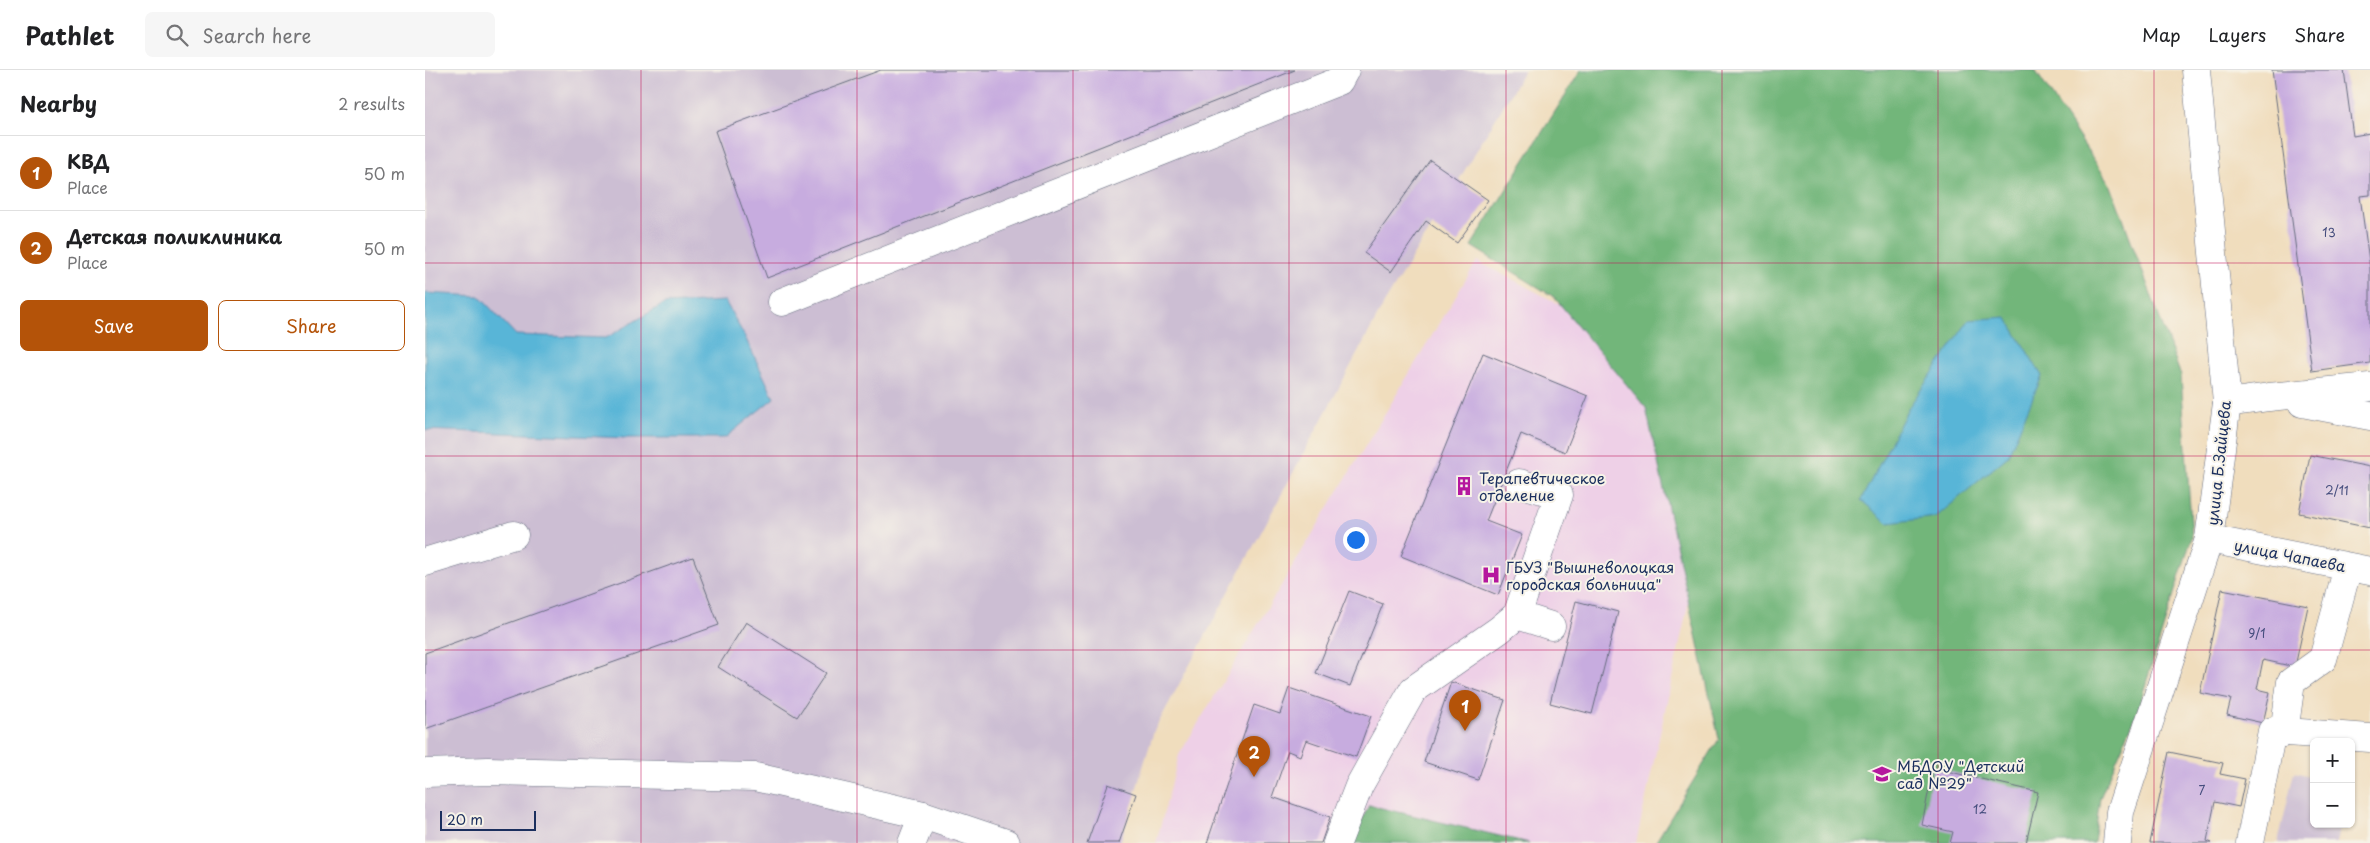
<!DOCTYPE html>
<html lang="en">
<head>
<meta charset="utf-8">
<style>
  body { margin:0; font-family:"Playpen Sans",sans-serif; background:#f6f6f6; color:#202124 }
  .controls { position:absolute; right:15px; bottom:15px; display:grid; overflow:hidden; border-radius:8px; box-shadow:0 1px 4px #0004 }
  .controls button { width:45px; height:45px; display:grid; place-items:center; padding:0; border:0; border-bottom:1px solid #e0e0e0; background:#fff; color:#202124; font:25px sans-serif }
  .scale { position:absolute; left:15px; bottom:12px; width:96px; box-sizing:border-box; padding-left:5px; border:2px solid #1b2f5e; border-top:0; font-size:14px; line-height:18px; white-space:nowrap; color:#1b2f5e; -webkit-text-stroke:4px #f7f3e8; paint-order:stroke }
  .you { position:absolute; left:930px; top:469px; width:18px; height:18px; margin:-12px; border:4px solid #fff; border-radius:50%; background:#1a73e8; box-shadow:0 0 0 8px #1a73e833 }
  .badge { display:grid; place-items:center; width:32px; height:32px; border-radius:50%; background:#b45309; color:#fff; font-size:16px; font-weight:700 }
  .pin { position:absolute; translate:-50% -41px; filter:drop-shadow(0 1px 2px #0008) }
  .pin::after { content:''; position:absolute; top:26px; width:18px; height:15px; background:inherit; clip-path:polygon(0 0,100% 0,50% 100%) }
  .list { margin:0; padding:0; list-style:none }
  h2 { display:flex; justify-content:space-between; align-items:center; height:65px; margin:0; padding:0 20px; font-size:21px }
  h2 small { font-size:16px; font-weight:400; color:#757577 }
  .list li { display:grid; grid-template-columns:32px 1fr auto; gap:15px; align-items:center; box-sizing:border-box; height:75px; padding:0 20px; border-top:1px solid #e0e0e0 }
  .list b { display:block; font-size:19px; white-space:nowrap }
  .list p { margin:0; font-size:16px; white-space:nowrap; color:#757577 }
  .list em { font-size:16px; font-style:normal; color:#757577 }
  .actions { display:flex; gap:10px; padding:15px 20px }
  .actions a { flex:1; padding:11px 0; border:1px solid #b45309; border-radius:8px; text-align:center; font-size:18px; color:#b45309 }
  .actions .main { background:#b45309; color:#fff }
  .icon { flex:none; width:28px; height:28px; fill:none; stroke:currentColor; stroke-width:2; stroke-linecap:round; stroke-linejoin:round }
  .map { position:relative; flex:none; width:1945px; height:773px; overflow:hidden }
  header { display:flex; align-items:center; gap:30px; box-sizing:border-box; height:70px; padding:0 25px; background:#fff; border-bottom:1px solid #e0e0e0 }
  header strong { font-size:24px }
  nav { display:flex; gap:28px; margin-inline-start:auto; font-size:18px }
  .search { width:350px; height:45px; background:#f6f6f6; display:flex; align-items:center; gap:12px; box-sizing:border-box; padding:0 18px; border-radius:8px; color:#757577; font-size:19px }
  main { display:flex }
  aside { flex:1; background:#fff }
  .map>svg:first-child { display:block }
</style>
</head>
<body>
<header>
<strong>Pathlet</strong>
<div class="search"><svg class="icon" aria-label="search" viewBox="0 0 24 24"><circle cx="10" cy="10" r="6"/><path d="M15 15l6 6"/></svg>Search here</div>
<nav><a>Map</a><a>Layers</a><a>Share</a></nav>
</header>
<main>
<aside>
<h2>Nearby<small>2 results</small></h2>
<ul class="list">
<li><span class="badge">1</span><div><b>КВД</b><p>Place</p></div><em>50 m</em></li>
<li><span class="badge">2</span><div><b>Детская поликлиника</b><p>Place</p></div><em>50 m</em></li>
</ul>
<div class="actions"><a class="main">Save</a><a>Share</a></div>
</aside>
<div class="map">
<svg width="1945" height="773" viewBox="0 0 1945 773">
  <rect width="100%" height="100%" fill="#f7f3e8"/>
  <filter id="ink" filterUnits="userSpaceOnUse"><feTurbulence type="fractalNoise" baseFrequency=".02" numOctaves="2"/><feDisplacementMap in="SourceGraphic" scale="10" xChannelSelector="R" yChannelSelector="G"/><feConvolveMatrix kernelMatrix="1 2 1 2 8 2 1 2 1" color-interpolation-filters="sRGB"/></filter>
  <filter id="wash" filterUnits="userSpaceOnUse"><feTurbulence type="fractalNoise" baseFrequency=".0096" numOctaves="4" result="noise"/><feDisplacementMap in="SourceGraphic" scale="20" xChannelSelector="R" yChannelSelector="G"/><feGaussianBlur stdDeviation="1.12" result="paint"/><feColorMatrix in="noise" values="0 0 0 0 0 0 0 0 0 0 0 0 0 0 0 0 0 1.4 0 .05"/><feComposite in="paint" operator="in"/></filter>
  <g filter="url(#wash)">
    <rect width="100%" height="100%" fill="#f0ddbd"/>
    <path fill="#eed0e7" d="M1052,191L1309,325L1211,773H731L754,685Z"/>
    <g fill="#ccbed3">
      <path d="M0,0H1100L959,234L729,661L695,773H0Z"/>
      <path d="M1869,702L1889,707V754H1915L1911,773H1853Z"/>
    </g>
    <g fill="#72b67a" stroke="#46726c">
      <path d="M1156,0H1610L1686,116L1756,306L1767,467L1710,648L1675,728L1669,773H1230L1294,669L1221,338L1129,227L1046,176Z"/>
      <path d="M944,735L1104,773H926Z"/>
    </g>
    <g fill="#59b5d7" stroke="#3a729a">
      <path d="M0,223L54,226L91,265L181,268L239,234L300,231L320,267L349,328L300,368H202L0,360Z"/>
      <path d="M1581,247L1617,306L1583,386L1511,447L1463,453L1436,430L1484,337L1544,250Z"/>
    </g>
    <g id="blocks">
      <g fill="#c7acdf">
        <path d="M456,0H870L342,208L290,61Z"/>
        <path d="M1847,0H1919L1928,66L1945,63V125L1935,126L1945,198V293L1887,301Z"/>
        <path d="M1005,90L1063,130L1032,173L1001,151L966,202L939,183Z"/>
        <path d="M1058,283L1163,326L1140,382L1096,364L1061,451L1097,465L1073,525L976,486Z"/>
        <path d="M1885,385L1945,397V458L1874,443Z"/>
        <path d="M268,487L294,555L0,659V583Z"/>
        <path d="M1797,519L1883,536L1870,597L1838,590L1832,619L1845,622L1838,653L1802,645L1806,629L1775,623Z"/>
        <path d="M924,521L958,534L925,616L891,603Z"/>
        <path d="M1151,531L1193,542L1167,644L1125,633Z"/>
        <path d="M321,552L401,603L372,647L293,597Z"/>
        <path d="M1026,612L1080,630L1053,710L999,692Z"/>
        <path d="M864,618L946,646L931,687L881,670L875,686L863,681L847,727L905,747L896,773H782L829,635L855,644Z"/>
        <path d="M1744,682L1798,693L1795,704L1820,709L1814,737L1790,732L1782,771L1787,773H1725Z"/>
        <path d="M1508,698L1613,722L1601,773H1525L1528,762L1497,755Z"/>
        <path d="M683,714L711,724L694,773H662Z"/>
      </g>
    </g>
  </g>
  <g filter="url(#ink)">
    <use href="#blocks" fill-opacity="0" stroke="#666c7f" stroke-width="1"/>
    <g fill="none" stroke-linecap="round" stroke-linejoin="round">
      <g stroke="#666c7f" stroke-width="29">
        <g id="minor">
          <path d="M357,232L914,11L920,0"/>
          <path d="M1802,333L1844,327L1945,317"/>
          <path d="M1877,333L1945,346"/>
          <path d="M1784,469L1945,501"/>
          <path d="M0,492L89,465"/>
          <path d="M1092,545L1126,556"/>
          <path d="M1859,663L1866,612L1898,589L1923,497"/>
          <path d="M0,703L63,701L330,707L498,745L581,773"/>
          <path d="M487,773L498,745"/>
          <path d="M912,773L934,716L988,620L1074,560L1092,545L1134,425L1094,413"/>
          <path d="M1692,773L1695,742L1784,469L1802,333L1771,0"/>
          <path d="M1825,773L1847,661L1945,668"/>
        </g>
      </g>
      <use href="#minor" stroke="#fff" stroke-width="28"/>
    </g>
  </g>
  <path fill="none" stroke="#c2185b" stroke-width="1" stroke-opacity="0.55" d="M216,0V773M432,0V773M648,0V773M864,0V773M1081,0V773M1297,0V773M1513,0V773M1729,0V773M0,193H1945M0,386H1945M0,580H1945"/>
  <defs>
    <g id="building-bare" transform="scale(1.5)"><path d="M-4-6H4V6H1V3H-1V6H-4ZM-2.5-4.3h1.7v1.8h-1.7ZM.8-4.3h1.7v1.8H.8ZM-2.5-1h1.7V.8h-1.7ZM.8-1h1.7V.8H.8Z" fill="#b5179e" stroke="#f7f3e8" stroke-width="2.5" paint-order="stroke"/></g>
    <g id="hospital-bare" transform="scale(1.5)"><path d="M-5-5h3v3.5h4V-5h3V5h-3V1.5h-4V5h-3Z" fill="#b5179e" stroke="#f7f3e8" stroke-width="2.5" paint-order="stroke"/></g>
    <g id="school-bare" transform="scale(1.5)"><path d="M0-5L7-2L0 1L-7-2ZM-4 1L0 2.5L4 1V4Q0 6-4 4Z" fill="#b5179e" stroke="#f7f3e8" stroke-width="2.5" paint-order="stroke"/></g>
  </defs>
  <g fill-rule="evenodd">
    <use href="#building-bare" x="1039" y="416"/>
    <use href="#hospital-bare" x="1066" y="505"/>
    <use href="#school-bare" x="1457" y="704"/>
  </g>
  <g text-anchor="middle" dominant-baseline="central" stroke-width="4" stroke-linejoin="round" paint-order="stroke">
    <g font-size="12" fill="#464e7e">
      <text x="1904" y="162">13</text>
      <text x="1912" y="420">2/11</text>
      <text x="1832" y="563">9/1</text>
      <text x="1777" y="720">7</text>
      <text x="1555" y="739">12</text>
    </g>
    <g font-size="15" fill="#1b2f5e" stroke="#f7f3e8">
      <text transform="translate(1793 393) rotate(-84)">улица Б.Зайцева</text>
      <text transform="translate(1865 485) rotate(11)">улица Чапаева</text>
    </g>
    <g font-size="15" fill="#1b2f5e" stroke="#f7f3e8" text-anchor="start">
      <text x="1054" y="407">Терапевтическое<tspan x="1054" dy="17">отделение</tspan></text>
      <text x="1081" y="496">ГБУЗ "Вышневолоцкая<tspan x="1081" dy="17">городская больница"</tspan></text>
      <text x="1472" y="695">МБДОУ "Детский<tspan x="1472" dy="17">сад №29"</tspan></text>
    </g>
  </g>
</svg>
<div class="controls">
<button>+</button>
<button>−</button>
</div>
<div class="scale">20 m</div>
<div class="you"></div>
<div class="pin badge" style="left:1040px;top:661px">1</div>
<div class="pin badge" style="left:829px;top:707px">2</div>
</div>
</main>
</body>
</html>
